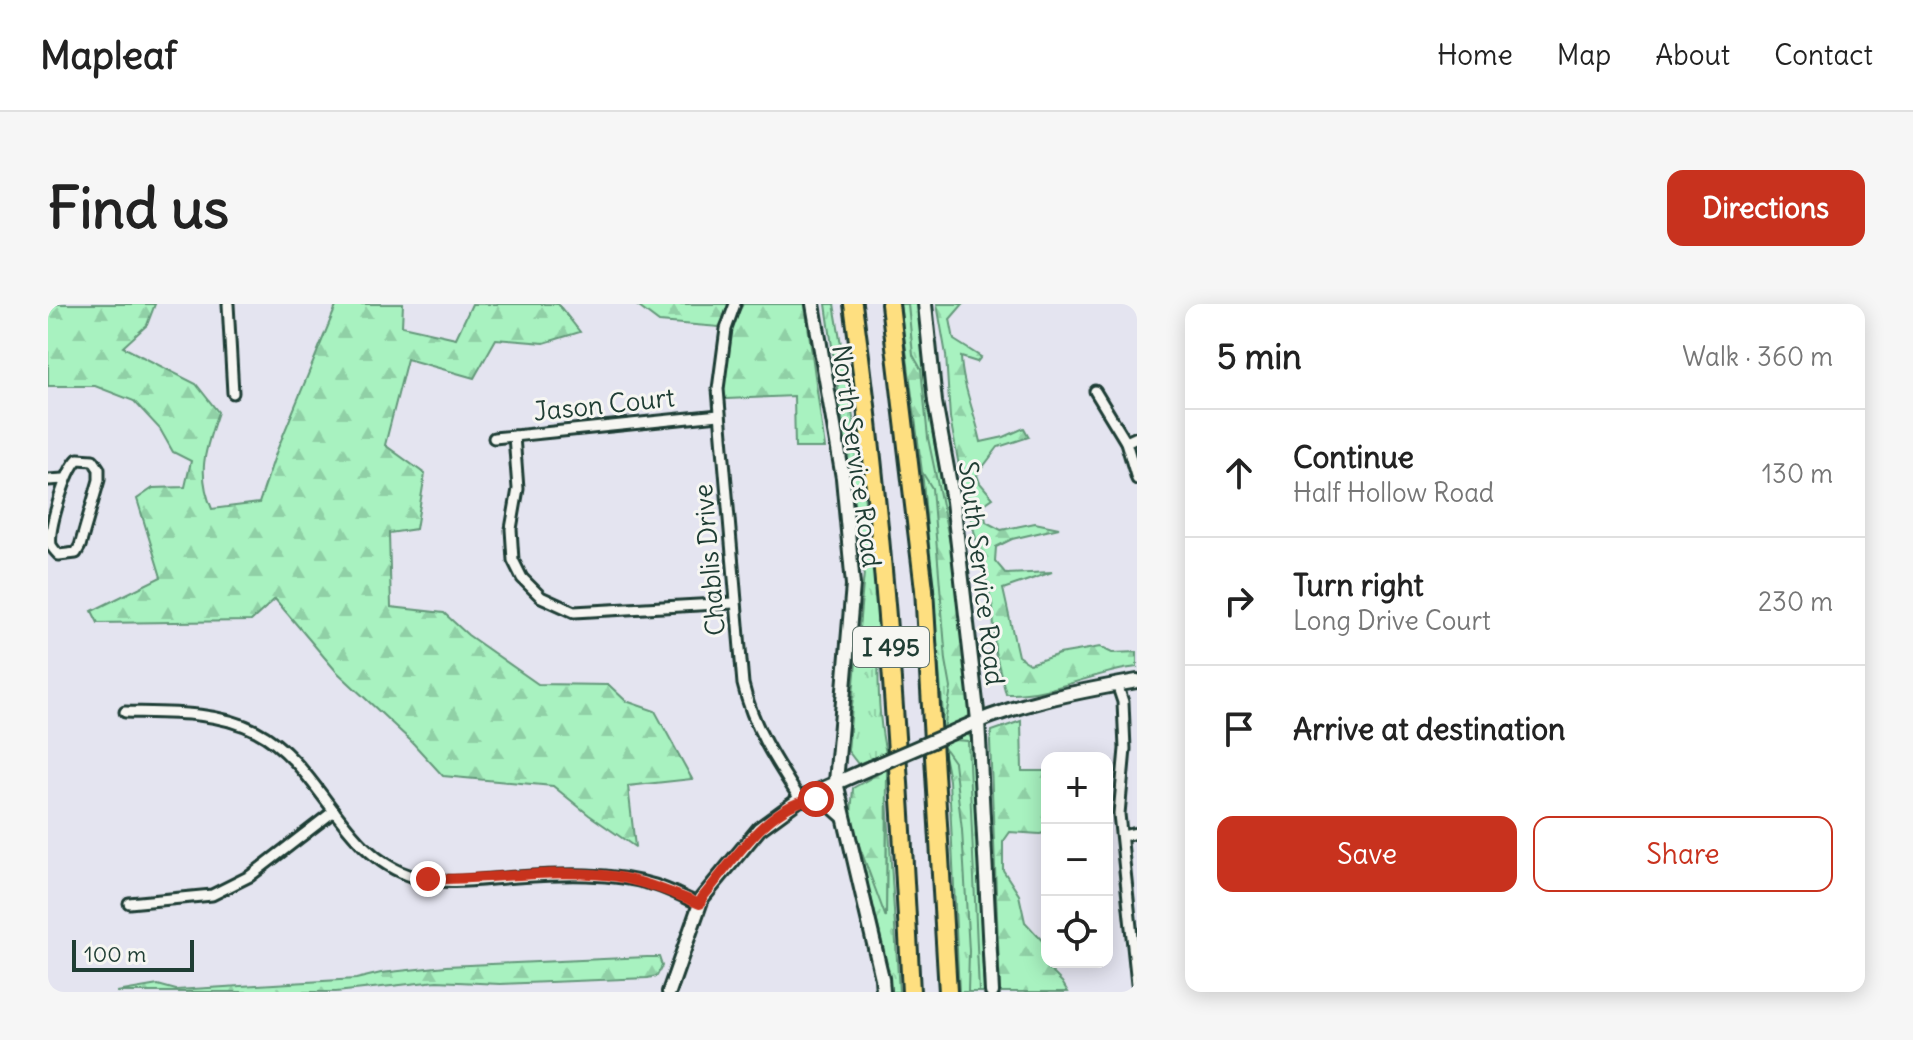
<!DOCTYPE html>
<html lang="en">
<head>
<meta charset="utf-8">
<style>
  body { margin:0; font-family:Delius,sans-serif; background:#f6f6f6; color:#222 }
  .controls { position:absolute; right:24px; bottom:24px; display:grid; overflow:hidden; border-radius:16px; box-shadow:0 4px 20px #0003 }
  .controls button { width:72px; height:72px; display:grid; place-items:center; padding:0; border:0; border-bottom:2px solid #e0e0e0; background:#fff; color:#222; font:40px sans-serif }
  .scale { position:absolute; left:24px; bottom:20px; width:122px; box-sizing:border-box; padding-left:8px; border:4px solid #1f3d34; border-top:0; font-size:22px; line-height:28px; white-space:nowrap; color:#1f3d34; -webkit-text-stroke:6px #f6f6f2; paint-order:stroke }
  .stop { position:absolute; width:24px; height:24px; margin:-18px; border:6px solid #c8321e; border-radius:50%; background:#fff }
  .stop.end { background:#c8321e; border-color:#fff; box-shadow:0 2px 8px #0008 }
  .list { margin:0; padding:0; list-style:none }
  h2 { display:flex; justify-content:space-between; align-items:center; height:104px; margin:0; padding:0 32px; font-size:34px }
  h2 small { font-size:26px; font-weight:400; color:#767676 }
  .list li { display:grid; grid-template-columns:52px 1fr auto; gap:24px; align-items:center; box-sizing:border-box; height:128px; padding:0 32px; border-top:2px solid #e0e0e0 }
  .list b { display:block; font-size:30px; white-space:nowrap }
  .list p { margin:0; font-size:26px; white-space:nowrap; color:#767676 }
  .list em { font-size:26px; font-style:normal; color:#767676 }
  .actions { display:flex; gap:16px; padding:24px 32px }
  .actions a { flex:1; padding:18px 0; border:2px solid #c8321e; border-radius:16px; text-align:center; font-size:28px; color:#c8321e }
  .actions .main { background:#c8321e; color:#fff }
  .icon { flex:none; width:44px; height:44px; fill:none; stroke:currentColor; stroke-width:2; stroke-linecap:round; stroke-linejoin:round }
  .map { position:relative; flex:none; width:1089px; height:688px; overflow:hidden; border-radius:16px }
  header { display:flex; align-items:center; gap:48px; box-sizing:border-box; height:112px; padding:0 40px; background:#fff; border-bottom:2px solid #e0e0e0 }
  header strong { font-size:38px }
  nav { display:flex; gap:44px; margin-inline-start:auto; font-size:28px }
  .intro { display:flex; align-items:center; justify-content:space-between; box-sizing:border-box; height:192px; padding:0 48px }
  h1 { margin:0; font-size:56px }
  .button { padding:20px 36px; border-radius:16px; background:#c8321e; color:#fff; font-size:28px; font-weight:700 }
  main { display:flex; gap:48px; padding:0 48px }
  aside { flex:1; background:#fff; border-radius:16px; box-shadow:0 4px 20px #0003 }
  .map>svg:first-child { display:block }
</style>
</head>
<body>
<header>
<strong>Mapleaf</strong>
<nav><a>Home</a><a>Map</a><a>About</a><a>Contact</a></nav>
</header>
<div class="intro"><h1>Find us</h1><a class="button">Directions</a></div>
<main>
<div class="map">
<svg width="1089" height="688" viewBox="0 0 1089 688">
  <defs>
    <pattern id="grass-tufts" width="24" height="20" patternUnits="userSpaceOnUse" patternTransform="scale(2)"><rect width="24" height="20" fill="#a8f2c0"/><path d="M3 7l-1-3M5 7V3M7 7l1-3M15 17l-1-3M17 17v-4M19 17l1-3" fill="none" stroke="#90d0a6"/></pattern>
    <pattern id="forest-firs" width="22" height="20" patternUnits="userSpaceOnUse" patternTransform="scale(2)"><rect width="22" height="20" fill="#a8f2c0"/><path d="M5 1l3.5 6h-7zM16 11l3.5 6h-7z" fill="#90d0a6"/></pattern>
  </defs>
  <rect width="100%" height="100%" fill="#e4e4f0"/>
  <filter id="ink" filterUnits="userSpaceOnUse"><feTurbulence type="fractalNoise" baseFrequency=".0125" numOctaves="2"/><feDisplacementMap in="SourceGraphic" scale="16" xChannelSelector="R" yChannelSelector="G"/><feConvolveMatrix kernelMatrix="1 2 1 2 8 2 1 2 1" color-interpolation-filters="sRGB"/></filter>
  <g filter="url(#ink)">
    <g fill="url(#grass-tufts)" stroke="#64987a" stroke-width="2">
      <path d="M778,0H786C803,96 818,193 828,291C833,343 826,398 838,449L810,460L800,447L816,269Z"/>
      <path d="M852,0H870L885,131L913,288L922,411L893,426L895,411L875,177Z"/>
      <path d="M916,430L921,431L925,437L936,688H911L901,476L894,441Z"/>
      <path d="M839,493L851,688H842L836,646L808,533L838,611Z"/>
    </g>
    <g fill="url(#forest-firs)" stroke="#64987a" stroke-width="2">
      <path d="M0,0H107L99,21L75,43L148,80L170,108C158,144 148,168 164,205L211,199L229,146L289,0H355L354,22L408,34L424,0H510L532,28L496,39L448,35L426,74L359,55L337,141L377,170L368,225L341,229L343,303L396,309L420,331L490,380L561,381L578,397L607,407L644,475L580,482L587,543L541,511L505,482L395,472L363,437L288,367L227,295L203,317L50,319L44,307L113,273L89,195L105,184L137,183L143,157L125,148L112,125L86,97L47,82H0Z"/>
      <path d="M587,0H683L671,23L611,18Z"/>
      <path d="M695,0H757L777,144H747L746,92L679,95L674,89L684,20Z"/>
      <path d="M852,0H860L865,51L873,65L880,134L912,287L923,406L920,414L896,425L903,384L898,356L884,184L874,168Z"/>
      <path d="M889,0H915L902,15L906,36L933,53L929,58L913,53C914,81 927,109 933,138L956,133L976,124L981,133L950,143L929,171L932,179L945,194L935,201L938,218L953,226L987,219L1011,224L964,235L948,243L947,257L958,270L1004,268L955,285L970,352L982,360L1011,350L1052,343L1064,349L1089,348V363C1045,368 1002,392 958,390L947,348L945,304L914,178L902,114L898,51Z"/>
      <path d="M973,417L974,467H999V528L992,530L962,528L955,538V566L971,591L977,618L999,642V663L1014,678L1020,688H952L942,437L944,427Z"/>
      <path d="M906,436L920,437L931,688H920L921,647L914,526L906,458L894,441Z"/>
      <path d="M839,465L838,614L808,533L803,511L805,484Z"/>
      <path d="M599,653H611L614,662L609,672L600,674L452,680L389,677L288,688H69L110,681L128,686L308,675L333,669L398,662Z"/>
    </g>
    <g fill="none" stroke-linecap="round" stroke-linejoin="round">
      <g stroke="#1f3d34" stroke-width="15">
        <g id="street">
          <path d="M180,0L185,89"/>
          <path d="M687,0L678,25L670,85L695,380C705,423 728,458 752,495"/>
          <path d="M1047,87L1078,138L1089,175"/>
          <path d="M466,132L470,185L463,225L465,256L474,274L493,293L526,308L686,299"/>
          <path d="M446,134L671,111"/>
          <path d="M1078,138L1089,133"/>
          <path d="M30,155L45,156L51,165V176L32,242L28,249L11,251C7,247 5,245 3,241C0,225 18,166 30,155Z"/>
          <path d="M0,176L16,175"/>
          <path d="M1069,380L1075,398L1077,445L1071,510L1089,680"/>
          <path d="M77,408C120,409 169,407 208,427C274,461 292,551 366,573C398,582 437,575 469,573C515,570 563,568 607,581C623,586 637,594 652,600"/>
          <path d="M1074,532L1089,529"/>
          <path d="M81,599L164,591L202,572L286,507"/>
        </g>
      </g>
      <g stroke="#1f3d34" stroke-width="18">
        <g id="secondary">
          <path d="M765,0L795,174L805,281L788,478L834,674L835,688"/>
          <path d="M877,0L887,98L905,197L930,416L944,688"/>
          <path d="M910,426C968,399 1027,388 1089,377"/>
          <path d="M756,495L778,497L795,512"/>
          <path d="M621,688L654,594L711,525L752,495L822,464"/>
        </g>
      </g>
      <g stroke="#1f3d34" stroke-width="22">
        <g id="highway">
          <path d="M805,0C837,229 851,458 863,688"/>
          <path d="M842,0L876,285L900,688"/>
        </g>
      </g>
      <use href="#street" stroke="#f6f6f2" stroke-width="9"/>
      <use href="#secondary" stroke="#f6f6f2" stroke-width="12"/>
      <use href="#highway" stroke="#fedf80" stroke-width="16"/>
      <g stroke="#1f3d34" stroke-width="18" stroke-linecap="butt">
        <path id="secondary-bridge" d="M822,464L910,426"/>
      </g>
      <use href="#secondary-bridge" stroke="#f6f6f2" stroke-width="12"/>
    </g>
  </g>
  <g fill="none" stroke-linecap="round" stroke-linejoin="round" filter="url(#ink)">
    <path stroke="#c8321e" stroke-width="10" d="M380,575C440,576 514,563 571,573C600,579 625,589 652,600L654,594C681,562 723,496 768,495"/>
  </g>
  <g text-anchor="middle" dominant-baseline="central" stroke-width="6" stroke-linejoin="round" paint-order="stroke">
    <rect fill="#f6f6f2" stroke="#60746d" stroke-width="2" x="805" y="323" width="76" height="40" rx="6"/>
    <g font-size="24" font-weight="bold" fill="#1f3d34">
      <text x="843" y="343">I 495</text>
    </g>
    <g font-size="26" fill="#1f3d34" stroke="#f6f6f2">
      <text transform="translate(556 100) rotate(-6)">Jason Court</text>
      <text transform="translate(809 152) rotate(82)">North Service Road</text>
      <text transform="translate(661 256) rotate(-95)">Chablis Drive</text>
      <text transform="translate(934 269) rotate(83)">South Service Road</text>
    </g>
  </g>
</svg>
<div class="controls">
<button>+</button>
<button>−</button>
<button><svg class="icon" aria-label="locate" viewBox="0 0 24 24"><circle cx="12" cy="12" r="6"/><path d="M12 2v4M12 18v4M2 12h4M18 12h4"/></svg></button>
</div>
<div class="scale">100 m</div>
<div class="stop" style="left:768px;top:495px"></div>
<div class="stop end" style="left:380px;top:575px"></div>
</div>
<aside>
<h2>5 min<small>Walk · 360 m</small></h2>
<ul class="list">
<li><svg class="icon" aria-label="ahead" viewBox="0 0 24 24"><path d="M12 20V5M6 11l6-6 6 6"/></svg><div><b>Continue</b><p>Half Hollow Road</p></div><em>130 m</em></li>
<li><svg class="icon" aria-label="right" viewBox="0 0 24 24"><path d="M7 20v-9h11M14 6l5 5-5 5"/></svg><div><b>Turn right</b><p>Long Drive Court</p></div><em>230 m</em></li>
<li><svg class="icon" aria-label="arrive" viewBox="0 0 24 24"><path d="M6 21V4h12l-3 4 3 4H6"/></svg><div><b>Arrive at destination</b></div></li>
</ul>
<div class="actions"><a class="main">Save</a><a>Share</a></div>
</aside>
</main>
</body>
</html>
